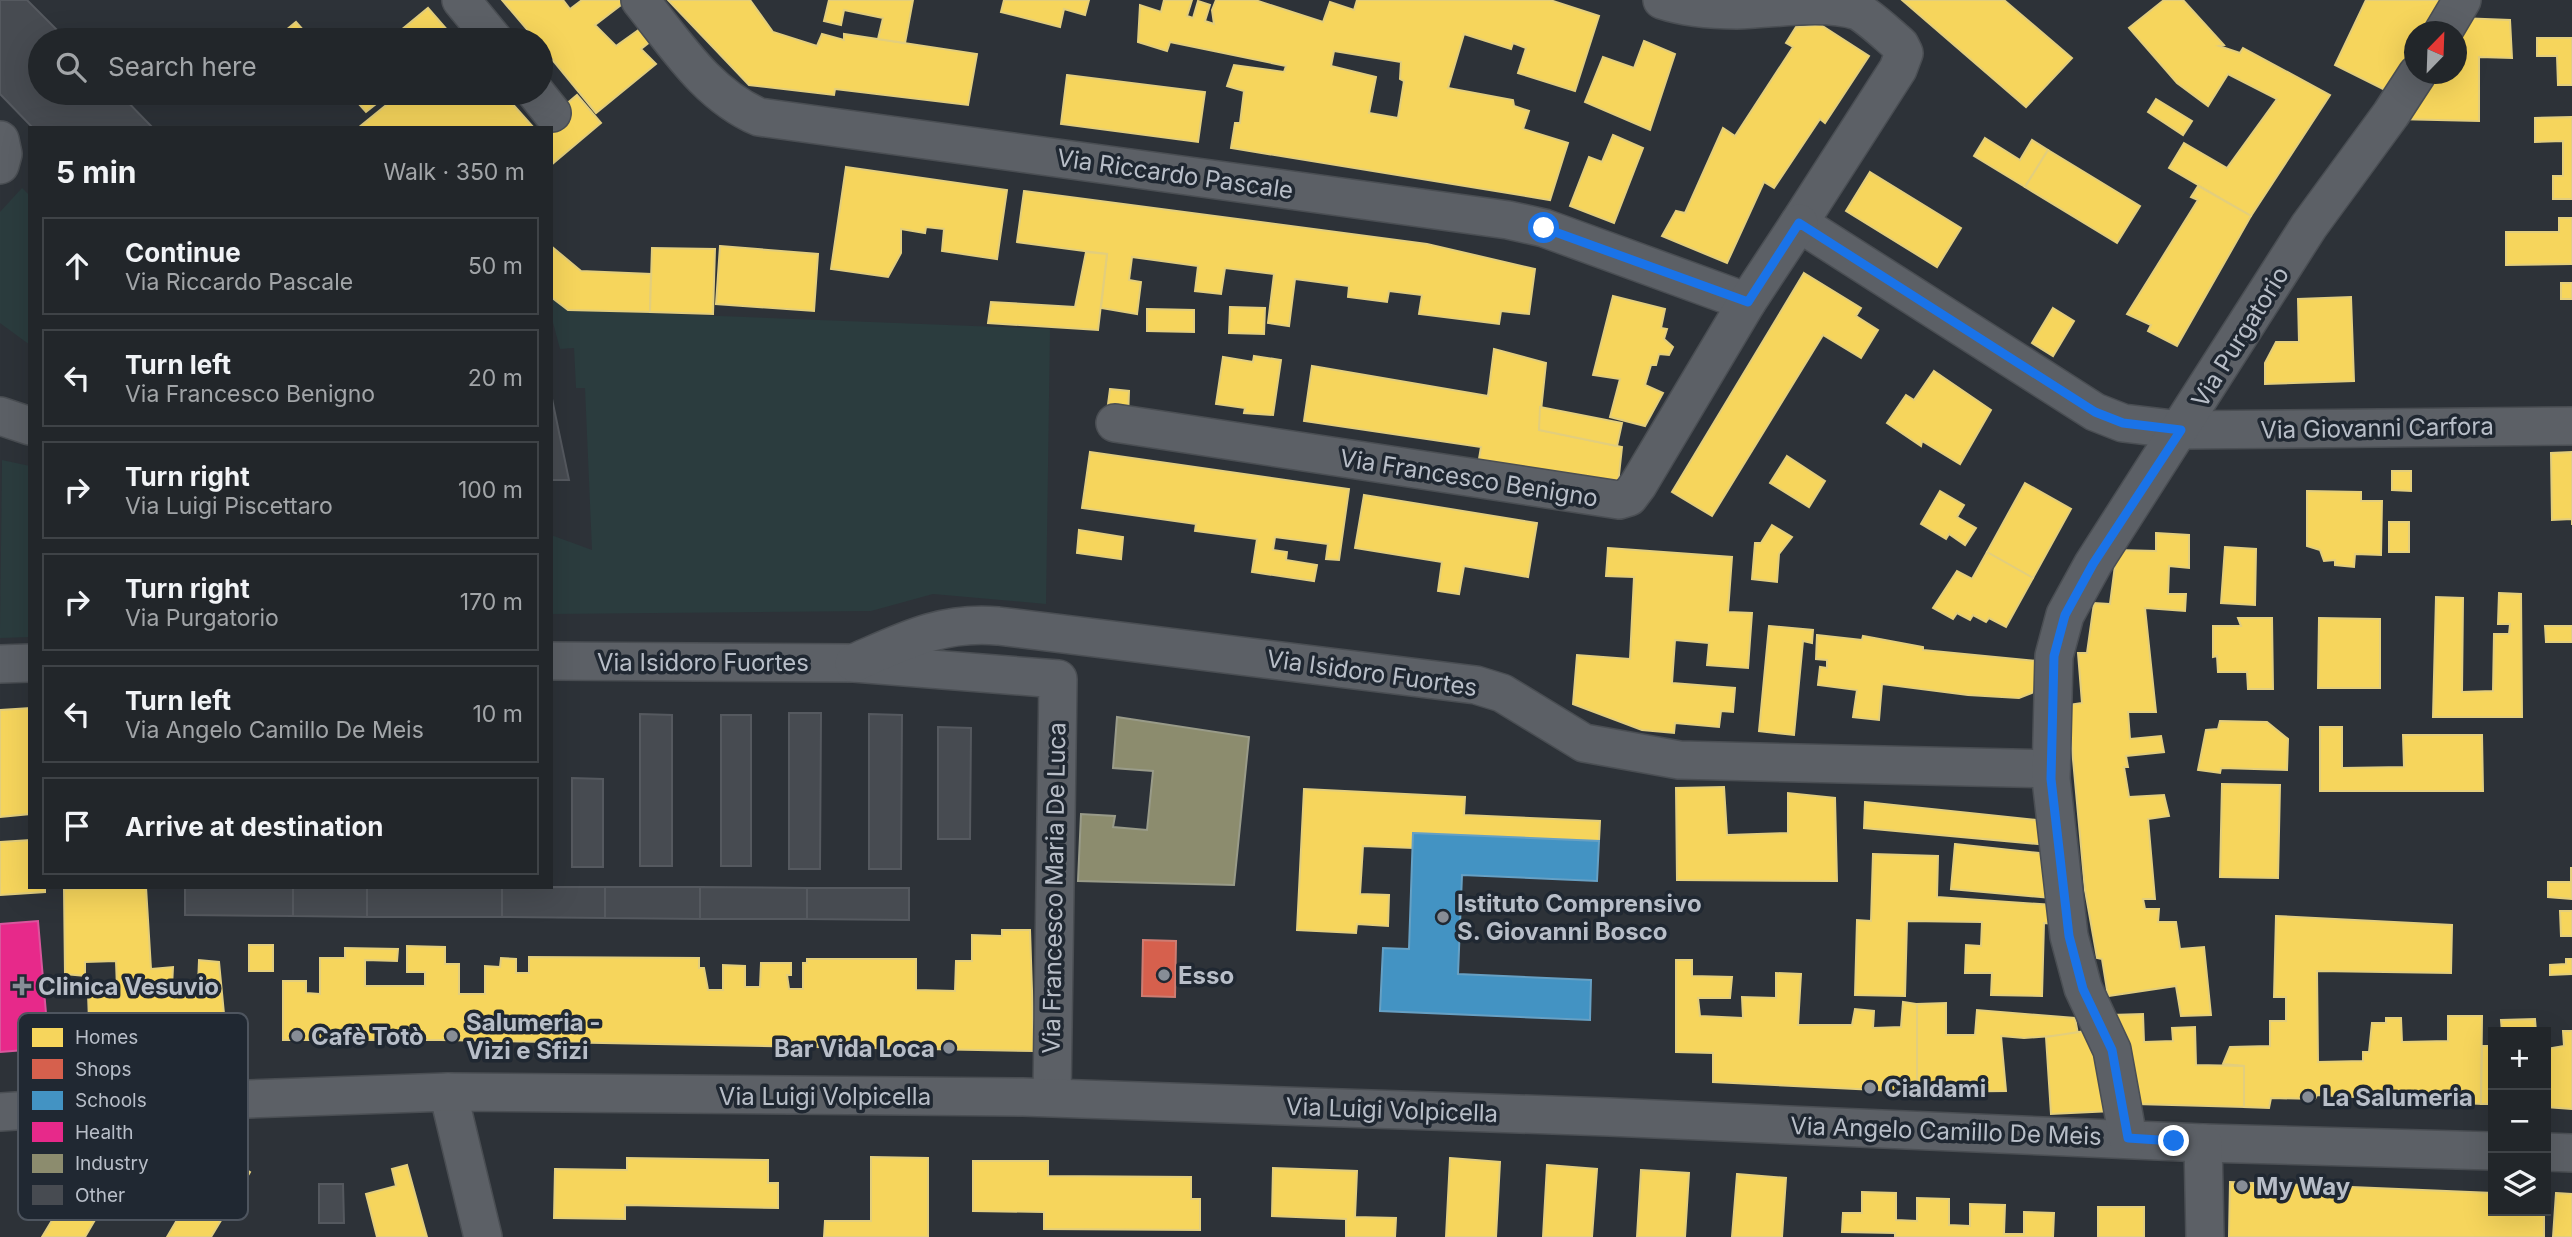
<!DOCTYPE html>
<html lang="en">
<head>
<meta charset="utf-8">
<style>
  body { margin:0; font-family:Inter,sans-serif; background:#2a2e32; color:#f1f3f6 }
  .controls { position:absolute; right:21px; bottom:21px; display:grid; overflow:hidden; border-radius:0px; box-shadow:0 7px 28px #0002 }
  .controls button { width:63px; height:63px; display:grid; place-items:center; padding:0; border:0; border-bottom:2px solid #3f4347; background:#22262a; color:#f1f3f6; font:35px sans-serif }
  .compass { position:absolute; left:2404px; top:21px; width:63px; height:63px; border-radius:50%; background:#22262a; box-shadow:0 7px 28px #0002; rotate:23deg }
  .stop { position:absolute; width:21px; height:21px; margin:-16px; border:5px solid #1a73e8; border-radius:50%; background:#fff }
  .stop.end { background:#1a73e8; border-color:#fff; box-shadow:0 2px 7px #0008 }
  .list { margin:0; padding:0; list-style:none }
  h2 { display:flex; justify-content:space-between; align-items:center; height:91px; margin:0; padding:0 28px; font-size:30px }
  h2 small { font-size:23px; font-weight:400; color:#a2a5a8 }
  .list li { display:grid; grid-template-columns:46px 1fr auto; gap:21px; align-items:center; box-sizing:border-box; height:98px; margin:0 14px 14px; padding:0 14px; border:2px solid #3f4347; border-radius:0px }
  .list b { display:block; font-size:26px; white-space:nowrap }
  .list p { margin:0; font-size:23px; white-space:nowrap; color:#a2a5a8 }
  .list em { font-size:23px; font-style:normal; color:#a2a5a8 }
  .icon { flex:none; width:38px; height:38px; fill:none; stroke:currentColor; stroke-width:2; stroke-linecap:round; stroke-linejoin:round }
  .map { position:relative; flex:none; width:2572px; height:1237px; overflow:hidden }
  .search { position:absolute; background:#22262a; box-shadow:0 7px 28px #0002; left:28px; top:28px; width:525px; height:77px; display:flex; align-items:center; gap:18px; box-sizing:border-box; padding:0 24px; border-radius:38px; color:#a2a5a8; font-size:26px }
  .panel { position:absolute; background:#22262a; box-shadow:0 7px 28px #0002; left:28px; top:126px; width:525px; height:763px; border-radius:0px }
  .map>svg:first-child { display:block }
</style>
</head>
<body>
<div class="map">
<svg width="2572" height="1237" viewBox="0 0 2572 1237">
  <rect width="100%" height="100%" fill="#2d3238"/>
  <g fill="#2b3c3e">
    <path d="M22,188L30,196V345L0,323V212Z"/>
    <path d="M552,297L568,310L1050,329L1046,604L933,594L871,611L551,614V535L592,550L585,388H576L574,348L560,349L551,315Z"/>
    <path d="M2,460L30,466V637L0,638Z"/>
  </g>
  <g fill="#f6d55c" stroke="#e3ce7c" stroke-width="2" fill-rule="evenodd">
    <path d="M502,0H563L570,9L582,0H624L625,2L595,25L616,46L644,26L655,38L641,49L656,64L596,113L541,46V40H536Z"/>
    <path d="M668,0H750L773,32L817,46L822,34L844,40V34L977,54L968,105L835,89L834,95L749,85Z"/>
    <path d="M829,0H913L905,43L878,39L883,18L844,10L841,25L824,21Z"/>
    <path d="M1004,0H1089L1085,15L1064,9L1060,27L1001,12Z"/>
    <path d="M1164,0H1192L1187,16L1193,18L1198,1L1210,5L1205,21L1214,24L1212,10L1216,0H1255L1323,22L1330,2L1354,10L1357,0H1550L1599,16L1575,91L1518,73L1526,48L1513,43L1511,49L1464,34L1448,88L1513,100L1514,106L1529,111L1523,129L1568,143L1550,200L1231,148L1235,123H1240L1244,91L1227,86L1234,65L1284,72L1286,66L1170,42L1167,51L1138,42L1140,5L1161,12ZM1334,51L1401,62L1400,79L1404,81L1398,118L1369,113L1376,77L1331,66Z"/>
    <path d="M1902,0H2004L2072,58L2026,107Z"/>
    <path d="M2164,0H2183L2224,45L2219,46L2240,53L2243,48L2330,95L2251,216L2169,168L2184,143L2227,168L2277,99L2228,74L2208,106L2177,83L2129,28Z"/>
    <path d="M2366,0H2444L2426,32H2414V48L2385,90L2335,65Z"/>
    <path d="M428,8L456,40H389Z"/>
    <path d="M2459,18L2510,20L2512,58L2479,57V121L2396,119L2425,74H2456Z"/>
    <path d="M296,22L312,40H274Z"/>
    <path d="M1821,25L1869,56L1825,123L1820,119L1774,188L1764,182L1727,263L1662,236L1676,211L1685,213L1723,128L1735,136L1793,47L1786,43L1796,27Z"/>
    <path d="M2537,38H2572V85H2558L2557,56H2537Z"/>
    <path d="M1644,41L1675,54L1650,130L1585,102L1603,57L1634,68Z"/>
    <path d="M1067,75L1205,92L1198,142L1061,124Z"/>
    <path d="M349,93H390L366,112Z"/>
    <path d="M401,93H503L534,128H358Z"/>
    <path d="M577,95L601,123L551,165V128H538Z"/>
    <path d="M2156,99L2192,121L2183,135L2148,112Z"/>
    <path d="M2572,117V199H2553V176H2563V141L2535,142V118Z"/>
    <path d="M1613,135L1643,148L1614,223L1570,206L1589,157L1602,162Z"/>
    <path d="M1985,138L2020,160L2032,140L2048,150L2025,187L1974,156Z"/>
    <path d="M2048,150L2140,206L2117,243L2025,187Z"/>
    <path d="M846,167L1007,190L997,259L942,251L944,229L926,227L925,233L901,229V253L888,277L831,269Z"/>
    <path d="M1870,172L1961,228L1937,267L1846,211Z"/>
    <path d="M2198,186L2251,216L2177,346L2148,331L2151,325L2127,314L2198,200L2191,197Z"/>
    <path d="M1024,191L1427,244L1535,269L1529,314L1501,311L1499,324L1419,314L1422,295L1389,291L1387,302L1348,297L1349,286L1295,279L1289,326L1268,323L1274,274L1225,268L1221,294L1195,291L1198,266L1132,257L1129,280L1141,282L1137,314L1101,308L1107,254L1017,242Z"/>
    <path d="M2559,218H2572V264L2506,265V232H2559Z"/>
    <path d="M551,246L581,271L651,274L650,312L568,310L551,297Z"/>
    <path d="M720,246L818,254L814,311L716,304Z"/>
    <path d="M652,248L715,249L713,314L650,312Z"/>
    <path d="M1086,252L1107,254L1098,330L988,323L991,302L1075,307Z"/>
    <path d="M1804,273L1861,308L1856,316L1878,330L1861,358L1823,335L1712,516L1672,492Z"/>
    <rect x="2561" y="283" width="11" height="16"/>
    <path d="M1613,296L1665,309L1661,328L1667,329L1664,339L1673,347L1669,355L1659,354L1656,365H1651L1645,385L1663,393L1645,426L1610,417L1620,379L1593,375Z"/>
    <path d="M2351,297L2354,381L2265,384V363L2276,342H2299L2298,299Z"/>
    <path d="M1230,307L1265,308L1264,334L1229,333Z"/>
    <path d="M2053,308L2074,321L2053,356L2032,343Z"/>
    <path d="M1147,309L1194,310V332L1147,331Z"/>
    <path d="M1494,349L1546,363L1539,430L1622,447L1618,484L1478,465L1481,447L1304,421L1312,366L1488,396Z"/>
    <path d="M1254,356L1281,360L1273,415L1244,413L1245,408L1216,404L1223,357L1253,362Z"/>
    <path d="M1934,371L1991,410L1960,464L1922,441L1921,446L1887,423L1906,395L1914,400Z"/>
    <path d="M1110,389L1129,391L1128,417L1107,412Z"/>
    <path d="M1540,407L1622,423L1617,446L1539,430Z"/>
    <path d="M1090,452L1349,489L1339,560L1326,559L1328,544L1275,537L1273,550L1287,552L1286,560L1317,565L1314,581L1252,572L1257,539L1195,531L1196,524L1082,508Z"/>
    <path d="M2572,452V525V519L2552,520L2551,453Z"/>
    <path d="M1787,456L1825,481L1809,507L1770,483Z"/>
    <path d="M2392,471H2411V491L2392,490Z"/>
    <path d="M2025,483L2071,509L2033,578L1987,552Z"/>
    <path d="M1940,491L1964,505L1957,517L1976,528L1965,545L1949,534L1946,539L1921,524Z"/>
    <path d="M2307,491L2361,492V501H2382L2381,555L2355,554L2354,567L2335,565V560L2324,561L2320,550L2307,546Z"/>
    <path d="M1364,495L1537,523L1528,577L1464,566L1459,594L1438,591L1442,562L1355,548Z"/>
    <rect x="2389" y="522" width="20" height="30"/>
    <path d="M1772,525L1792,537L1779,554L1777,582L1752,579L1755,543H1761Z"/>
    <path d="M1079,530L1123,537L1121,559L1077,553Z"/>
    <path d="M2156,533L2189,535V568L2169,566L2168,594H2186L2185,611L2145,608L2156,712H2128L2130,739L2161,736L2164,752L2126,756L2128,767H2124L2129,797L2164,795L2169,816L2148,819L2155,899H2143L2145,909H2159L2158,922H2176L2180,949L2204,947L2211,1015L2181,1016L2176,986L2108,996L2102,959L2097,958L2085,890L2068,705L2082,703L2078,653H2087L2094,603L2110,604L2117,550L2156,551Z"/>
    <path d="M2225,547L2256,549L2255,605L2221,603Z"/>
    <path d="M1608,548L1732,557L1728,612L1752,613L1748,668L1707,665L1709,643L1675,640L1672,683L1735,688L1733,712L1721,711L1719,727L1675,723L1674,733L1642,730L1573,704L1577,655L1630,659L1634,577L1606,576Z"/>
    <path d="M1987,552L2033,578L2006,627L1989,618L1986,622L1973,615L1970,620L1957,613L1953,619L1933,608L1957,571L1972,579Z"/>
    <path d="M2499,593L2521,594L2522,717H2433L2436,597L2463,598L2462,692L2493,691L2494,634H2509L2510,624H2498Z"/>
    <path d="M2238,618H2272L2273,689H2248L2247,672H2218L2217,656L2213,657V626H2241Z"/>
    <path d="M2319,618L2380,619V688H2318Z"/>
    <path d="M1769,626L1813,630L1812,643L1803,641L1794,735L1759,731Z"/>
    <path d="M2545,626H2572V642H2546Z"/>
    <path d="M1817,635L1862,640L1863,636L1923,647V650L2037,661L2039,685L2032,693L2019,698L1968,695L1882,684L1879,720L1853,717L1857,690L1818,685L1820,667L1827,668V660L1816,659Z"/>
    <path d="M30,708V814L0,817V710Z"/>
    <path d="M2220,721L2267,722L2288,739L2287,770L2221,768L2220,773L2198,770L2206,730L2218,729Z"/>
    <path d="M2320,727H2342V768L2404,767L2403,735H2482L2483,791H2320Z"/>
    <path d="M2222,784L2280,785L2278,878L2220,877Z"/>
    <path d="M1724,787L1727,835L1788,833V793L1835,798L1837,881L1677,880L1676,788Z"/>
    <path d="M1304,789L1465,797L1464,815L1600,821L1599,841L1413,833V848L1363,846L1360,894L1389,895L1388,926L1357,924L1356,933L1297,930Z"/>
    <path d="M1865,802L2046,821L2049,845L1864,828Z"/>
    <path d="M30,840V887H45V892L0,895V842Z"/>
    <path d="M1955,844L2049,854L2051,898L1951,889Z"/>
    <path d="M1873,854L1938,856L1937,897L2054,905V924L2044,923L2042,996L1991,995L1992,973H1965L1966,945L1981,946L1982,922L1907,921L1905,996L1855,995L1857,920L1871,921Z"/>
    <path d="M2571,867L2572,899L2548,897V882H2571Z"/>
    <path d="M146,887L151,969L173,967L172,987L198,985L199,960L219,962L227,1045L90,1050L88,993L117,989L116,961L85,962V976L65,974L64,889Z"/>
    <path d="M2560,911H2572V936H2561Z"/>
    <path d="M2276,916L2452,925L2451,973L2317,971L2318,1062L2363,1061V1052H2369L2372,1023H2386V1018H2401L2402,1042L2448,1041V1016H2482L2481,1104L2317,1095L2315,1099L2271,1098L2269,1108L2244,1107V1066L2223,1064L2230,1047L2270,1046V1021H2286V997H2274Z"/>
    <path d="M1002,930H1030L1034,1051L441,1040H283V981H306V993L320,994V958H345V948L398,949L397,961L365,960V986H425V972H407V946L445,947V964H459V994H485V966L500,967L501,958L516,959V973H529V957L699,958V968H704L708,990H723V965L745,966V987H760L761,963H791V975H787L789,989H803V963H807V959H916V990L955,991L956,961H972V935L1002,936Z"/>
    <rect x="249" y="945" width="24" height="26"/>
    <path d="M2566,959H2572V974L2550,975V965L2566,964Z"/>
    <path d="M1676,960H1692V976L1732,977L1730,998H1698L1700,1016L1743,1018L1742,997L1776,998V973L1801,974L1798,1025H1852L1855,1009L1874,1011L1873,1028L1901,1027L1903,1002L1917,1004V1092L1713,1082V1053L1676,1052Z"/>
    <path d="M1946,1003V1035H1975L1977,1010L2075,1018L2078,1034L2024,1038L2001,1036L2006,1091L1917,1092V1004Z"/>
    <path d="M2143,1014L2144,1042L2173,1041L2172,1028L2195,1027L2196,1065L2244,1066V1107L2136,1104L2111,1015Z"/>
    <path d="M2535,1019L2536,1032H2502L2501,1020Z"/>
    <path d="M2092,1030L2112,1111L2051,1114L2046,1037Z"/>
    <path d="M2563,1031H2572V1109L2546,1107V1049L2564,1046Z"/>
    <path d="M2482,1046H2493V1104H2481Z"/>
    <path d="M217,1152L250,1172L211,1237H167Z"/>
    <path d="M871,1157L928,1158V1237H824L825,1221H871Z"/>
    <path d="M627,1158L768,1160V1183H778V1208L625,1205V1219L554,1218L555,1169L627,1170Z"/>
    <path d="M1450,1158L1500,1162L1496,1237H1446Z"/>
    <path d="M89,1159L120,1177L85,1237H42Z"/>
    <path d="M973,1161H1048V1176L1191,1177V1199H1200V1230L1044,1229V1212L973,1211Z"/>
    <path d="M407,1165L427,1237H377L366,1194L396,1186L392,1169Z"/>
    <path d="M1547,1165L1597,1169L1592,1237H1543Z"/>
    <path d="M1273,1168L1357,1171L1355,1217L1396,1218L1395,1237H1346V1219L1272,1216Z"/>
    <path d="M1641,1170L1689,1173L1685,1237H1637Z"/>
    <path d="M1737,1174L1786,1178L1782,1237H1732Z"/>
    <path d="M2230,1182L2493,1193V1211H2544V1237H2229Z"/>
    <path d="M1862,1192L1896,1193V1220L1917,1221V1198L1949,1199V1225L1970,1226V1204L2005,1205L2004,1234H2024V1212L2054,1213L2053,1237H1895V1233L1842,1232L1843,1213H1862Z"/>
    <path d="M2556,1193L2572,1194V1237H2553Z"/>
    <rect x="2098" y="1207" width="46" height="30"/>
  </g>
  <path fill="#d6604d" stroke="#cd7c72" stroke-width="2" d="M1143,940L1176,941L1175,997L1142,996Z"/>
  <path fill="#4393c3" stroke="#66a0c4" stroke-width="2" d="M1413,833L1599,841L1597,881L1462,875L1458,974L1591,980L1590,1020L1380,1011L1383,948L1409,949Z"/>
  <path fill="#e7298a" stroke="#d9569d" stroke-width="2" d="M38,921L49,1048L0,1052V924Z"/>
  <path fill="#8c8c6e" stroke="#999b89" stroke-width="2" d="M1117,717L1249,737L1234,885L1078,881L1081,814L1115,816L1113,827L1147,830L1153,771L1113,768Z"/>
  <g fill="#474b51" stroke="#55595f" stroke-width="2">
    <path d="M0,0H27L67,40H40V93H119L153,128H33L0,94Z"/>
    <path d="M551,394L569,480H551Z"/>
    <path d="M789,713H821L820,869H789Z"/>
    <path d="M640,714L672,715V866H640Z"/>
    <path d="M869,714L902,715L901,869H869Z"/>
    <rect x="721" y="715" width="30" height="151"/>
    <path d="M938,727L971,728L970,839H938Z"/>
    <path d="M572,778L603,779V867H572Z"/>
    <path d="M185,887H293V916L185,915Z"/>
    <path d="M293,887H367V917L293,916Z"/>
    <rect x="367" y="887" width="135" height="30"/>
    <path d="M502,887H605V918L502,917Z"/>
    <path d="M605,887H700V919L605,918Z"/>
    <path d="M700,887L807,888V919H700Z"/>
    <path d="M807,888H909V920L807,919Z"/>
    <path d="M319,1184H343L344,1223H319Z"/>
  </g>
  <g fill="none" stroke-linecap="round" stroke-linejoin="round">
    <g stroke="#4a4e53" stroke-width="40">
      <g id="minor">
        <path d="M461,0L494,40"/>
        <path d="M640,0C675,43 706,94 759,117L1508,220L1544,228L1747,302"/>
        <path d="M1662,0C1686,8 1712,10 1737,10C1776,9 1821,0 1858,11C1873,20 1887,34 1900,45L1904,53L1898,69L1799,223L2095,412L2123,423L2181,430L2572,426"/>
        <path d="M2443,32L2462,0"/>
        <path d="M536,93L552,113"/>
        <path d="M0,140L3,154L0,165"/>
        <path d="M0,416L30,426"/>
        <path d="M1115,423L1619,500L1629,497L1638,485L1747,302L1799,223"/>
        <path d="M551,661L854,663L1058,679L1052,1097"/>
        <path d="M854,663C904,641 942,621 998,626L1476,685L1502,693L1584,743L1679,760L2051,769"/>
        <path d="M0,664L30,663"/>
        <path d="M448,1092L483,1237"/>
        <path d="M0,1112L135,1103L448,1092L1023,1097L1609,1117L2203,1143L2493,1151"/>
        <path d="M2128,1138L2112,1050L2083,988L2069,936L2051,779L2054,656L2065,615L2093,564L2309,226L2391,114L2417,74"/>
        <path d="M2203,1143L2205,1237"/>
        <path d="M2546,1152L2572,1153"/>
      </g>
    </g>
    <use href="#minor" stroke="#5c6066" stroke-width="37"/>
  </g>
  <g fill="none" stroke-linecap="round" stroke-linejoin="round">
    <path stroke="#1a73e8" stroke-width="9" d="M1544,228L1748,302L1799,223L2095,412L2123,423L2181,430L2093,564L2065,615L2054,656L2051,779L2069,936L2083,989L2112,1050L2128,1138L2174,1141"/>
  </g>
  <g fill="#878d96" stroke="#202832" stroke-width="2.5">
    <circle cx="1443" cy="917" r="7"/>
    <circle cx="1164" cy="975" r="7"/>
    <path d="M18.5 975.5h7v7h7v7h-7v7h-7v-7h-7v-7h7z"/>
    <circle cx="297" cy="1036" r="7"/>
    <circle cx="452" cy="1036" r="7"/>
    <circle cx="949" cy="1048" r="7"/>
    <circle cx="1870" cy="1088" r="7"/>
    <circle cx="2308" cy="1097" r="7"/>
    <circle cx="2242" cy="1186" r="7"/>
  </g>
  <g text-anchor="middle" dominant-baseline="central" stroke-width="7" stroke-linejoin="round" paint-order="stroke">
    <g font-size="24" fill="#b8bec8" stroke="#202832">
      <text transform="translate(1175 174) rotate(8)">Via Riccardo Pascale</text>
      <text transform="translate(2240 337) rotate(-58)">Via Purgatorio</text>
      <text transform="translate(2377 428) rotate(-1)">Via Giovanni Carfora</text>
      <text transform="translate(1469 478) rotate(9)">Via Francesco Benigno</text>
      <text x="703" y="662">Via Isidoro Fuortes</text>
      <text transform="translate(1372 673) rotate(8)">Via Isidoro Fuortes</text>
      <text transform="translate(1054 888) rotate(-89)">Via Francesco Maria De Luca</text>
      <text x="825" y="1096">Via Luigi Volpicella</text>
      <text transform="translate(1392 1110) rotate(2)">Via Luigi Volpicella</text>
      <text transform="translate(1946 1131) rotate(2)">Via Angelo Camillo De Meis</text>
    </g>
    <g font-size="24" font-weight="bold" fill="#b8bec8" stroke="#202832" text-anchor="start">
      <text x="1457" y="903">Istituto Comprensivo<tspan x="1457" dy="28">S. Giovanni Bosco</tspan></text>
      <text x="1178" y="975">Esso</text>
      <text x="38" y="986">Clinica Vesuvio</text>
      <text x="466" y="1022">Salumeria -<tspan x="466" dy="28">Vizi e Sfizi</tspan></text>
      <text x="311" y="1036">Cafè Totò</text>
      <text x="935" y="1048" text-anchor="end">Bar Vida Loca</text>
      <text x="1884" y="1088">Cialdami</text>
      <text x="2322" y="1097">La Salumeria</text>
      <text x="2256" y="1186">My Way</text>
    </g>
  </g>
  <rect x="18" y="1013" width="230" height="207" rx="10" fill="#202832" stroke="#4e555f" stroke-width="2"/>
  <rect x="32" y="1028" width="31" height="19" fill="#f6d55c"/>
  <rect x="32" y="1059" width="31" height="20" fill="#d6604d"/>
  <rect x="32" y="1091" width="31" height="19" fill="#4393c3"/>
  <rect x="32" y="1122" width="31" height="20" fill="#e7298a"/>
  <rect x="32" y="1154" width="31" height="19" fill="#8c8c6e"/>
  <rect x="32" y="1185" width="31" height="20" fill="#474b51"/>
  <g font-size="19" fill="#b8bec8">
    <text x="75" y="1044">Homes</text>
    <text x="75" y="1076">Shops</text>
    <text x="75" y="1107">Schools</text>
    <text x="75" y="1139">Health</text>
    <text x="75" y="1170">Industry</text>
    <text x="75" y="1202">Other</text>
  </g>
</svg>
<div class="controls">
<button>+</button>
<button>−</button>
<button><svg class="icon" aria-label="layers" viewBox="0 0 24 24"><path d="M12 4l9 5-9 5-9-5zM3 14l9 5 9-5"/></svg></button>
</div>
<svg class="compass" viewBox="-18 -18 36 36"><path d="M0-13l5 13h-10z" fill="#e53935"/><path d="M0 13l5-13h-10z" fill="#a2a5a8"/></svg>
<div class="stop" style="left:1544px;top:228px"></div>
<div class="stop end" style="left:2174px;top:1141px"></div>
<div class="search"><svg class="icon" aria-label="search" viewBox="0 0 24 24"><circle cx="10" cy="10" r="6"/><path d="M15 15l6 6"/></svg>Search here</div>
<section class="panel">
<h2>5 min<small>Walk · 350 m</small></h2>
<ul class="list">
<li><svg class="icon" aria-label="ahead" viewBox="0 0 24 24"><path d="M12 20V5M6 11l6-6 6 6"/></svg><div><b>Continue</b><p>Via Riccardo Pascale</p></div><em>50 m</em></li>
<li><svg class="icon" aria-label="left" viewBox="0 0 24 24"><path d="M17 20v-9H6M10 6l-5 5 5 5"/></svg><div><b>Turn left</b><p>Via Francesco Benigno</p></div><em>20 m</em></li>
<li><svg class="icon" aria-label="right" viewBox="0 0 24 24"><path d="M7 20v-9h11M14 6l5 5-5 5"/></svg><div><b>Turn right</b><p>Via Luigi Piscettaro</p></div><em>100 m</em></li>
<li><svg class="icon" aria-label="right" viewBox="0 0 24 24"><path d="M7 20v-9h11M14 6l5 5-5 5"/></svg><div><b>Turn right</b><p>Via Purgatorio</p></div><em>170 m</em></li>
<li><svg class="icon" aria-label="left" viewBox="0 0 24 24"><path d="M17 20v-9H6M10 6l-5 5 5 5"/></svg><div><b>Turn left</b><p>Via Angelo Camillo De Meis</p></div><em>10 m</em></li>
<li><svg class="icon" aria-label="arrive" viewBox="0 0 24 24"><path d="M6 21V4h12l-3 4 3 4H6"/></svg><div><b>Arrive at destination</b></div></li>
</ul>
</section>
</div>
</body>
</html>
